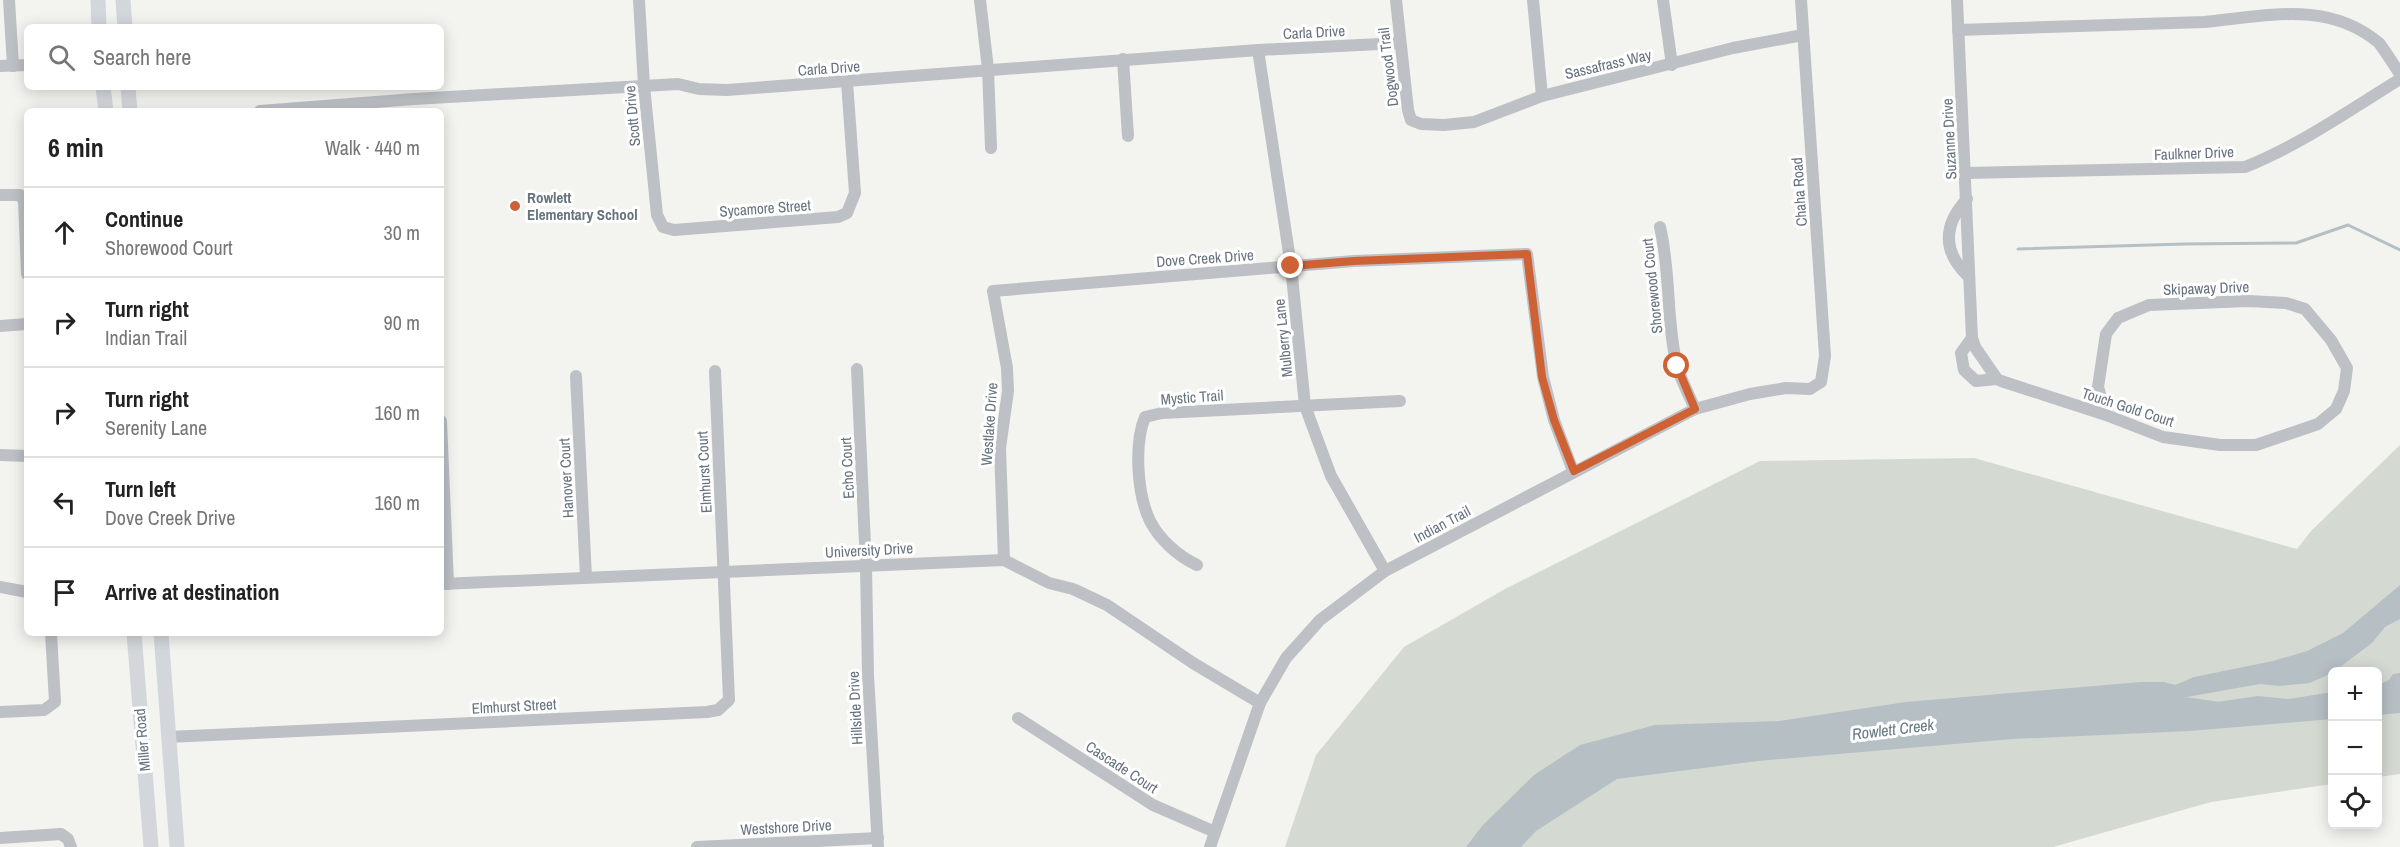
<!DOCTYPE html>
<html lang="en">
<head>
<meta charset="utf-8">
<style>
  body { margin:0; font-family:"Archivo Narrow",sans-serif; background:#f6f6f6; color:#222 }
  .controls { position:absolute; right:18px; bottom:18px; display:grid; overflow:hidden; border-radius:9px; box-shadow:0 3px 15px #0003 }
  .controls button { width:54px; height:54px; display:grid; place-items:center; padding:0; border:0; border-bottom:2px solid #e0e0e0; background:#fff; color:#222; font:30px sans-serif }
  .stop { position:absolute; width:18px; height:18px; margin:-14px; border:4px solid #cf6235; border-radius:50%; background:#fff }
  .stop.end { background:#cf6235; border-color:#fff; box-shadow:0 2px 6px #0008 }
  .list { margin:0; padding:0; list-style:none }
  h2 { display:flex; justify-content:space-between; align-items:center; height:78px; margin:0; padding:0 24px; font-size:26px }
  h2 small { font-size:20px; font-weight:400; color:#767676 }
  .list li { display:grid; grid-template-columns:39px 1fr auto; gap:18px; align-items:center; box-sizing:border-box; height:90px; padding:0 24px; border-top:2px solid #e0e0e0 }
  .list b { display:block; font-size:22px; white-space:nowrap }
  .list p { margin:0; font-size:20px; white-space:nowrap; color:#767676 }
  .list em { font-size:20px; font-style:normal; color:#767676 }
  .icon { flex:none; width:33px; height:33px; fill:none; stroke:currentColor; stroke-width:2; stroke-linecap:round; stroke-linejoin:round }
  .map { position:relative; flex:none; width:2400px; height:847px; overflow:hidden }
  .search { position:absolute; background:#fff; box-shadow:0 3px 15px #0003; left:24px; top:24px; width:420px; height:66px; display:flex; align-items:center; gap:15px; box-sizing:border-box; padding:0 21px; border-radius:9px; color:#767676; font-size:22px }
  .panel { position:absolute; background:#fff; box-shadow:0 3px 15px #0003; left:24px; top:108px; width:420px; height:528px; border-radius:9px }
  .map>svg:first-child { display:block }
</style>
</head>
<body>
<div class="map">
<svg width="2400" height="847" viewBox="0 0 2400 847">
  <rect width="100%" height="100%" fill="#f3f4f0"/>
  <path fill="#d4dad2" d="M2400,445V774L2378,777V672H2332V784L2211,802L2053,847H1285L1316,755L1404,647L1505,589L1760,461L1974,458L2297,549L2311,531Z"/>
  <g fill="#b6bfc4">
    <path d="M2400,585V619L2385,627L2372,643L2332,673L2310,683L2279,686L2260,684L2170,700L2197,713L2204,712L2210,703L2258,696L2289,699L2332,692V719L2190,731L2013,739L1758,761L1617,779L1536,831L1521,847H1466L1482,826L1534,775L1580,745L1655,725L1779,721L1906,702L2141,682H2164L2175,685L2194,677L2273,661L2307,651L2343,633Z"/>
    <path d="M2400,673V713L2378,715V685L2389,680L2393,674Z"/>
  </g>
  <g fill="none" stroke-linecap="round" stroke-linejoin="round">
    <path stroke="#b6bfc4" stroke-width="3" d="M2018,249L2184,244L2296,243L2348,225L2400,250"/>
    <path stroke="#b6bfc4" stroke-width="16" d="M2155,701L2227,711"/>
    <g stroke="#bdc0c4" stroke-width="12">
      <path d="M9,0L13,66"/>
      <path d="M639,0L644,86L657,215L663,227L674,230L838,217L847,213L855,193L847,82"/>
      <path d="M980,0L988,69L991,148"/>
      <path d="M1396,0L1408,110L1411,120L1421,124L1444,125L1474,122L1542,96L1733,48L1803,35"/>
      <path d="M1533,0L1542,96"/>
      <path d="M1663,0L1672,65"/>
      <path d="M1957,0L1972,338L1975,347L1997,379L2001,381L2106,415L2163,437L2220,445H2256L2318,424L2336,409L2344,391L2347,368L2331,340L2305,309L2286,303L2248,301L2149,305L2118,318L2106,334L2098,387L2106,415"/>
      <path d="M1958,30L2204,22C2268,16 2328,0 2379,43C2386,52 2393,64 2400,74"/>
      <path d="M1258,50L1291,266L1305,406L1331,476L1385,571"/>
      <path d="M1123,59L1128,136"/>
      <path d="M0,66L27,65"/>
      <path d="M260,111L414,99L678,84L699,89L727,90L1258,50L1400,43"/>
      <path d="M1966,173L2245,167C2300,145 2350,110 2400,79"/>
      <path d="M0,195H20L24,201L27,274"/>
      <path d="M1967,199C1943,225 1942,251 1968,276"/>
      <path d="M1660,227C1671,273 1666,321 1677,366C1681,380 1689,395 1695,409"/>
      <path d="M0,326L27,324"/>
      <path d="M1972,338L1961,353L1964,370L1976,381L1997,379"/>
      <path d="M857,369L866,566L868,675L878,847"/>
      <path d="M576,376L586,577"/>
      <path d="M441,421L448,584"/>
      <path d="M0,455L27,456"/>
      <path d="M1004,560L1000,448L1008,391L1007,368L993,291L1354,261L1527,254L1543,377L1554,420L1573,471"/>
      <path d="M1197,565C1178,556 1160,540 1150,521C1137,494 1134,444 1145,417L1162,413L1400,401"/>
      <path d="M441,584L1004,560L1049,583L1073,589L1107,605L1193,663L1260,703"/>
      <path d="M0,587L27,592"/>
      <path d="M0,712L44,710L55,702L51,633"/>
      <path d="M1018,718L1153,805L1215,832"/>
      <path d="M168,737L707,712L718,710L729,700L715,371"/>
      <path d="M0,838L61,834L68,839L71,847"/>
      <path d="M697,847L878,838"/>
      <path d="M1210,847L1260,703L1286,658L1320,620L1385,571L1695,409L1750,394L1786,388L1810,389L1821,382L1825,356L1801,0"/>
    </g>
    <g stroke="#d3d7db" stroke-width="15">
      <path d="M98,0L99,27"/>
      <path d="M123,0L125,27"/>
      <path d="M103,87L106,111"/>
      <path d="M128,87L130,111"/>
      <path d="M134,633L151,847"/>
      <path d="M161,633L177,847"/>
    </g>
  </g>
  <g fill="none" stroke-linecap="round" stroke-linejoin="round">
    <path stroke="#cf6235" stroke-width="8" d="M1291,266L1354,261L1527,254L1542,377L1554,420L1574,471L1695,409L1677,366"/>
  </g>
  <circle fill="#cf6235" stroke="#fff" stroke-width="2" cx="515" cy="206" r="6"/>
  <g text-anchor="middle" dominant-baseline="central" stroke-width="6" stroke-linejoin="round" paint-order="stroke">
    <g font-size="15" fill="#66727e" stroke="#fff">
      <text transform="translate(1314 32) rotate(-3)">Carla Drive</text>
      <text transform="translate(1608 64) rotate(-13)">Sassafrass Way</text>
      <text transform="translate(1388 67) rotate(-97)">Dogwood Trail</text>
      <text transform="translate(829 68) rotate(-4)">Carla Drive</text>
      <text transform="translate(632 116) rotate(-95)">Scott Drive</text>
      <text transform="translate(1949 139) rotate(-93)">Suzanne Drive</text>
      <text transform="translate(2194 153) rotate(-2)">Faulkner Drive</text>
      <text transform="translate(1799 192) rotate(-94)">Chaha Road</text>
      <text transform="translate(765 208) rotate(-4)">Sycamore Street</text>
      <text transform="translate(1205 258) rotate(-4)">Dove Creek Drive</text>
      <text transform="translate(1652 286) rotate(-96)">Shorewood Court</text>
      <text transform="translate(2206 288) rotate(-2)">Skipaway Drive</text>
      <text transform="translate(1283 338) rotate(-96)">Mulberry Lane</text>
      <text transform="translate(1192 397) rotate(-4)">Mystic Trail</text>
      <text transform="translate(2128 407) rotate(18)">Touch Gold Court</text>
      <text transform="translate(989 424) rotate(-86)">Westlake Drive</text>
      <text transform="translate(847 468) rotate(-93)">Echo Court</text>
      <text transform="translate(704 472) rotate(-93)">Elmhurst Court</text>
      <text transform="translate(566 478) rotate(-93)">Hanover Court</text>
      <text transform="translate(1442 524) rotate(-28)">Indian Trail</text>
      <text transform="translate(869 550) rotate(-3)">University Drive</text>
      <text transform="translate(514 706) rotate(-3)">Elmhurst Street</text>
      <text transform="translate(855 708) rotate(-93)">Hillside Drive</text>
      <text transform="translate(142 740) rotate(-95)">Miller Road</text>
      <text transform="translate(1122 767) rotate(33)">Cascade Court</text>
      <text transform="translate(786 827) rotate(-3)">Westshore Drive</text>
    </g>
    <g font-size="15" font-weight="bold" fill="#66727e" stroke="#fff" text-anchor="start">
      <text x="527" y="197">Rowlett<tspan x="527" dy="17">Elementary School</tspan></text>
    </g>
    <g font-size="16" font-style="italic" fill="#677982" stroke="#fff">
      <text transform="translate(1893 729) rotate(-7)">Rowlett Creek</text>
    </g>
  </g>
</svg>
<div class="controls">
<button>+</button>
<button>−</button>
<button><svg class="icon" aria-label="locate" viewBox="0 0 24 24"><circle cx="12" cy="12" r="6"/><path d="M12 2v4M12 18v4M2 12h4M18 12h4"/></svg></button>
</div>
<div class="stop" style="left:1677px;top:366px"></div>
<div class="stop end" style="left:1291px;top:266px"></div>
<div class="search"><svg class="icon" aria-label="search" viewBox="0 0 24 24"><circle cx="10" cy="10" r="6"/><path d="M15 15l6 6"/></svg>Search here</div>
<section class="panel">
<h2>6 min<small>Walk · 440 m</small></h2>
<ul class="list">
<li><svg class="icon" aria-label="ahead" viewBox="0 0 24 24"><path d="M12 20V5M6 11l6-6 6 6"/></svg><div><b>Continue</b><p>Shorewood Court</p></div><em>30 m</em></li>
<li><svg class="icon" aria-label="right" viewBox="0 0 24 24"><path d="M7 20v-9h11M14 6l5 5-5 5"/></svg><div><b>Turn right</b><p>Indian Trail</p></div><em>90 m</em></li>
<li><svg class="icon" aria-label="right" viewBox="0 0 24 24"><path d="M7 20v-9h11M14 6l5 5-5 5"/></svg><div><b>Turn right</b><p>Serenity Lane</p></div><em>160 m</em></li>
<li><svg class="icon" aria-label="left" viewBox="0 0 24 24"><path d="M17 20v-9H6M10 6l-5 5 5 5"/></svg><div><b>Turn left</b><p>Dove Creek Drive</p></div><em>160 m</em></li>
<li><svg class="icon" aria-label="arrive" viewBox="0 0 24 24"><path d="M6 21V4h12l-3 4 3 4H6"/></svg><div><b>Arrive at destination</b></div></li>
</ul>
</section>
</div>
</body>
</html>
